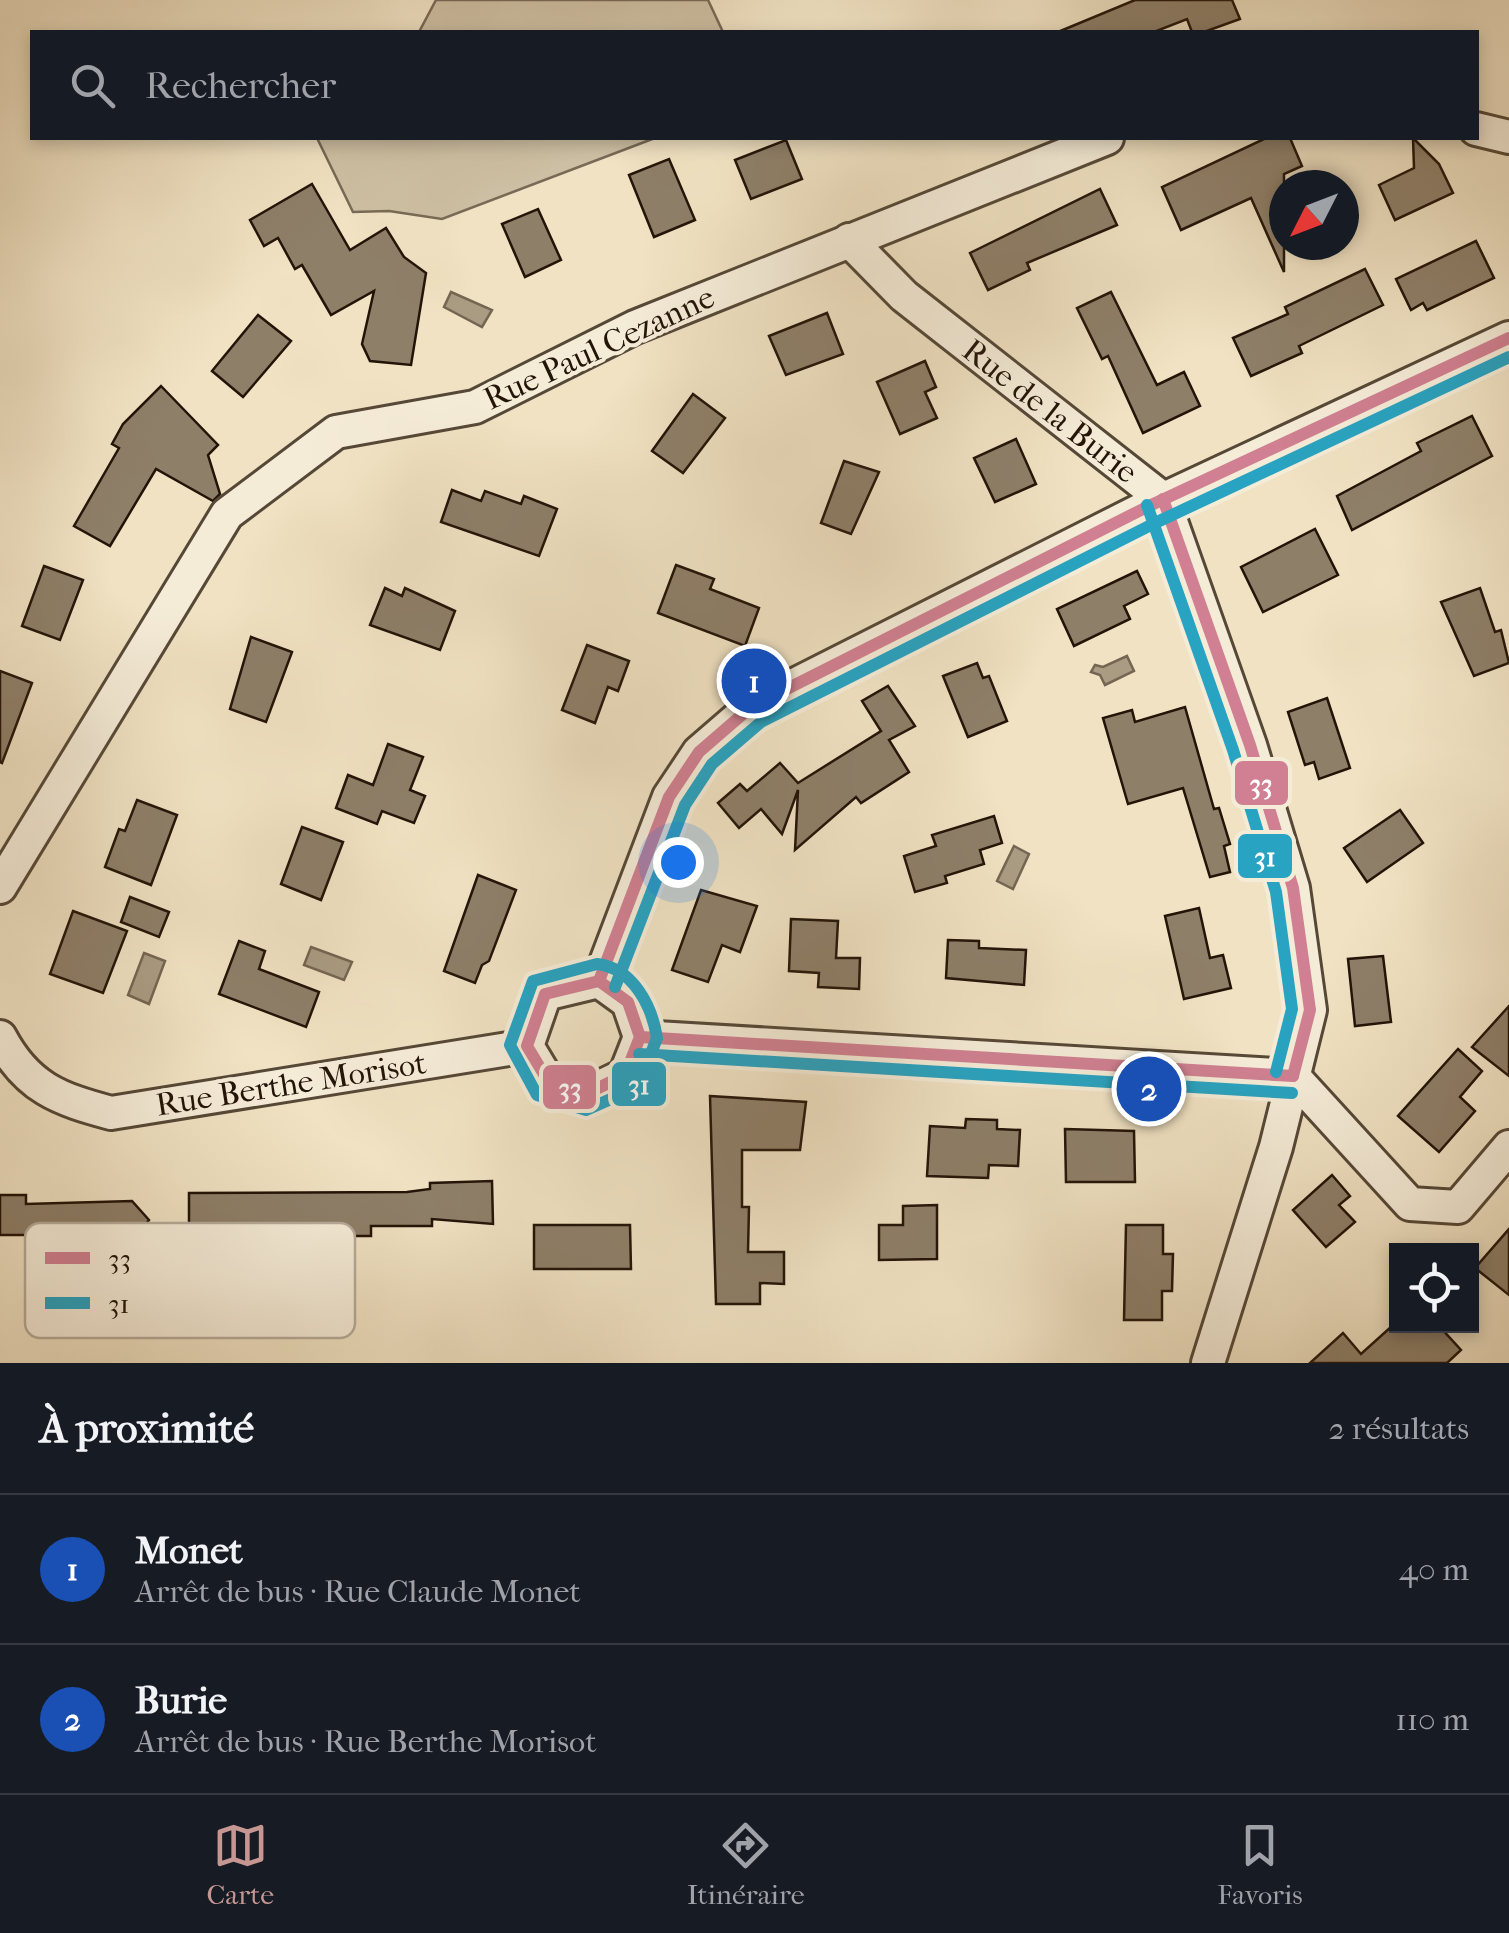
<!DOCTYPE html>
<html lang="fr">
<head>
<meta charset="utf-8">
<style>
  body { margin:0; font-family:"IM FELL French Canon",serif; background:#20242c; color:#f1f3f6 }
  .controls { position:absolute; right:30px; bottom:30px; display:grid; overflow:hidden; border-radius:0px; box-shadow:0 5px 15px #0003 }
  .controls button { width:90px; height:90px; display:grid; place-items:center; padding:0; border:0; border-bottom:2px solid #363941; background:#171b24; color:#f1f3f6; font:50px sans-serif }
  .compass { position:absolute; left:1269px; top:170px; width:90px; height:90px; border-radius:50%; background:#171b24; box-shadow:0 5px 15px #0003; rotate:228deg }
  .you { position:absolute; left:678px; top:862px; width:35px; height:35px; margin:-25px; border:8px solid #fff; border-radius:50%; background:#1a73e8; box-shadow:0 0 0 15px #1a73e833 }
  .badge { display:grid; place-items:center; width:65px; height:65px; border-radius:50%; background:#c59692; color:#fff; font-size:32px; font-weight:700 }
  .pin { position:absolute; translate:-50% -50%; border:5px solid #fff; box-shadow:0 2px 10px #0006 }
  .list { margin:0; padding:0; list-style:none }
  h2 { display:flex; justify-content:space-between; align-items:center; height:130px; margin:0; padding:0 40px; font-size:42px }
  h2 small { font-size:32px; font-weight:400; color:#9ea1a6 }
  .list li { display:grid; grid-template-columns:65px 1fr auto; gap:30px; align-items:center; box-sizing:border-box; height:150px; padding:0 40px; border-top:2px solid #363941 }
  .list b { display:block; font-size:38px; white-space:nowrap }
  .list p { margin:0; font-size:32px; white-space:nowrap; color:#9ea1a6 }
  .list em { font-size:32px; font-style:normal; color:#9ea1a6 }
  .icon { flex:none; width:55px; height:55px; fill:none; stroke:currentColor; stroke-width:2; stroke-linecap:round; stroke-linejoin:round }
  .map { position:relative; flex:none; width:1509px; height:1363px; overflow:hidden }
  .search { position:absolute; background:#171b24; box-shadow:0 5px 15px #0003; left:30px; right:30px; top:30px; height:110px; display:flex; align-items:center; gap:25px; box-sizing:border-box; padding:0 35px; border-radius:0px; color:#9ea1a6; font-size:38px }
  .sheet { height:430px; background:#171b24 }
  nav { display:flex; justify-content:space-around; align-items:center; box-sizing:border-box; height:140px; border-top:2px solid #363941; background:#171b24; font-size:28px; color:#9ea1a6 }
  nav a { display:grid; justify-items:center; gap:5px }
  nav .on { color:#c59692 }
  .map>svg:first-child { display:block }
</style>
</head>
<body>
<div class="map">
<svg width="1509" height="1363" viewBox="0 0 1509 1363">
  <rect width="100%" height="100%" fill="#f0e2c3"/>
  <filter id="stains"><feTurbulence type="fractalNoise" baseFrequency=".002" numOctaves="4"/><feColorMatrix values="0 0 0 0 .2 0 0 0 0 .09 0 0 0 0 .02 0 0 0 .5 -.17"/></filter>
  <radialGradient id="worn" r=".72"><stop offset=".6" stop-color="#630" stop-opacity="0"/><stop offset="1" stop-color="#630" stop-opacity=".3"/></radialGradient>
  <g fill="#cdbfa3" stroke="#786a56" stroke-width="2.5">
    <path d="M436,0H708L723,32H419Z"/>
    <path d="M317,138H655L442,219L389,211L353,212Z"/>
  </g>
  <g fill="#aa9c83" stroke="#746652" stroke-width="2.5">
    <path d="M451,292L492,310L482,327L444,307Z"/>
    <path d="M1127,656L1134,671L1105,685L1100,675L1091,672L1095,665L1103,667Z"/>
    <path d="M1014,846L1029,854L1013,889L997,881Z"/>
    <path d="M311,947L352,962L344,980L304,965Z"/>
    <path d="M144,953L165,961L149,1004L128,995Z"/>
  </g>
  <g fill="#8e7f69" stroke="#231408" stroke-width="2.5">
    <path d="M1135,0H1232L1240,19L1204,32H1192L1187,19L1154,32H1058Z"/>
    <path d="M1266,138H1290L1302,166L1284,174V272L1251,198L1181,230L1162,187Z"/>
    <path d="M1413,138L1439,164L1453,193L1395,220L1379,185L1414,168Z"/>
    <path d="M786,140L802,179L751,199L735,160Z"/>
    <path d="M669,159L695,220L654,237L629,175Z"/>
    <path d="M312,184L350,250L386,228L404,257L426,273L411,365L370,361L362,344L374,291L331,315L302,265L295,269L278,238L264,246L250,220Z"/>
    <path d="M1100,189L1117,225L1027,263L1030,270L988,290L970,253Z"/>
    <path d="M538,209L561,260L525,277L502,224Z"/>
    <path d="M1476,241L1494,278L1427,310L1423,303L1411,310L1396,279Z"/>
    <path d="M1365,269L1383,305L1299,346L1302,353L1251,376L1233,338L1288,314L1285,307Z"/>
    <path d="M1111,292L1157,385L1184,372L1200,406L1143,433L1108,356L1102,359L1077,308Z"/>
    <path d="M827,313L843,354L786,375L769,336Z"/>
    <path d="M258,315L291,341L243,397L212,371Z"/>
    <path d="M925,361L936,387L925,392L937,418L900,434L877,382Z"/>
    <path d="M161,386L218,445L208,455L220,494L213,501L156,469L110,546L74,526L119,448L112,444L123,424Z"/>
    <path d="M693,394L725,418L683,473L652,451Z"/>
    <path d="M1472,416L1492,456L1352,530L1337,496L1421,451L1417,443Z"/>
    <path d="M1016,439L1036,484L995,502L974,458Z"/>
    <path d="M844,461L879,472L851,534L821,523Z"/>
    <path d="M452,490L481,501L485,491L521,504L524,496L557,509L539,556L441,522Z"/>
    <path d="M1315,529L1338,575L1263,612L1241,567Z"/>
    <path d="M676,565L714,579L710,589L759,608L745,646L658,613Z"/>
    <path d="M44,566L83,580L60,640L22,626Z"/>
    <path d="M1137,571L1148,594L1124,606L1130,619L1074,646L1057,609Z"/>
    <path d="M385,588L402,596L405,588L455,611L440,650L370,625Z"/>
    <path d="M1480,588L1495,632L1501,630L1509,663L1474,676L1441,602Z"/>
    <path d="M251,637L292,652L266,722L230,709Z"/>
    <path d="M587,645L629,661L618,691L608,687L595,723L562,710Z"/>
    <path d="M977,663L983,678L989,676L1007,721L968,737L943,676Z"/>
    <path d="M0,671L32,683L2,763L0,762Z"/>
    <path d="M888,686L915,726L889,740L909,772L861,803L856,797L795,850L798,790L782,834L761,809L739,828L718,803L740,784L747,791L780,763L798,783L881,731L862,701Z"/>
    <path d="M1327,698L1350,768L1319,779L1314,762L1305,765L1288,712Z"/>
    <path d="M1185,707L1214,809L1219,808L1230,844L1224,846L1230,872L1210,877L1183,788L1128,804L1103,718L1132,710L1135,722Z"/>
    <path d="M388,744L423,757L410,790L425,796L414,823L382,811L377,824L336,808L348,775L373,785Z"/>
    <path d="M137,800L177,815L151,885L105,867L119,829L125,831Z"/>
    <path d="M1400,810L1423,843L1367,882L1344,848Z"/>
    <path d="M994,816L1002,843L980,850L984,864L945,876L947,883L915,892L904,856L936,846L932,835Z"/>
    <path d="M302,827L343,842L321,900L281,884Z"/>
    <path d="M478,875L516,890L489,961L482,965L475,983L444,971Z"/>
    <path d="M701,890L757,906L740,952L722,945L708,982L672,970Z"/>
    <path d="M130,897L169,912L159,937L121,922Z"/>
    <path d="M1199,908L1210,958L1223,955L1231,988L1184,999L1165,916Z"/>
    <path d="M73,911L127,931L103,993L50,974Z"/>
    <path d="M791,919L838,921L836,958H860L859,989L818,987L819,973L789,971Z"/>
    <path d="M948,940L979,941V948L1026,950L1024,985L946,978Z"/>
    <path d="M239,941L265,951L259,969L319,992L306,1027L219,994Z"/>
    <path d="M1383,956L1391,1022L1355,1026L1348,959Z"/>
    <path d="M1509,1006V1076L1472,1047Z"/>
    <path d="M1458,1049L1482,1071L1460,1097L1475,1111L1439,1152L1398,1116Z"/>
    <path d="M710,1096L806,1102L800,1150H742V1207H749L748,1252H784V1284L760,1283V1304H716Z"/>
    <path d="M966,1119L997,1120V1129L1020,1130L1018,1166L989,1165L988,1178L927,1176L930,1126L965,1128Z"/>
    <path d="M1065,1129L1134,1131L1135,1182H1066Z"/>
    <path d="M1332,1175L1350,1196L1339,1205L1355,1222L1326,1247L1293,1210Z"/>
    <path d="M492,1181L493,1224L432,1219V1226H371V1236H263L264,1244L189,1241V1193L407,1192L430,1189V1183Z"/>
    <path d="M0,1195H26V1204L132,1201L149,1220L138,1234V1242L56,1248V1235H0Z"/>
    <path d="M937,1205V1259L879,1260V1225H903V1206Z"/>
    <path d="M534,1225H630L631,1269H534Z"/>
    <path d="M1126,1225H1163V1254H1173L1172,1291H1162V1320H1124Z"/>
    <path d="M1509,1229V1295L1475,1268Z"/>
    <path d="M1392,1326H1439L1461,1350L1447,1363H1310L1343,1333L1361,1354Z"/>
  </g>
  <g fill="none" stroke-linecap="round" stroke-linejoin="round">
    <g stroke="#564837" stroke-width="38">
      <g id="minor">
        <path d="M1476,129L1509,137"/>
        <path d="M849,240L904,296L1163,499L1250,745L1293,888L1310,1010L1276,1147L1208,1363"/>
        <path d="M0,887L227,514L336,432L475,407L635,327L1107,138"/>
        <path d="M599,981L669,797L699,752L751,707L1147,507L1509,338"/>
        <path d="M599,981L628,1002L640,1037L625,1075L588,1093L548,1081L527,1046L545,994Z"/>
        <path d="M0,1037C27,1088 59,1099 111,1113L527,1046"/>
        <path d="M640,1037L1293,1076"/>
        <path d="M1293,1076L1410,1204L1458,1207L1509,1147"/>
      </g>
    </g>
    <use href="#minor" stroke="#f5ecd8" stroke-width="32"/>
    <g stroke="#f5ecd8" stroke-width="20">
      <g id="bus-1">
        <path d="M1163,499L1250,745L1293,888L1310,1010L1293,1076"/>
        <path d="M599,981L669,797L699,752L751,707L1147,507L1509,338"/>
        <path d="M599,981L628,1002L640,1037L625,1075L588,1093L548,1081L527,1046L545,994Z"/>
        <path d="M640,1037L1293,1076"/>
      </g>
    </g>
    <g stroke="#f5ecd8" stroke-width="20">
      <g id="bus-2">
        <path d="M1147,505L1233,750L1276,892L1292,1009L1276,1072"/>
        <path d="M597,964C633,968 652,1006 657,1038L638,1087L586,1110L537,1095L510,1045L533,981Z"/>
        <path d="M615,987L685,805L712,764L761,722L1155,523L1509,357"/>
        <path d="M639,1054L1292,1093"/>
      </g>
    </g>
    <use href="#bus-1" stroke="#d08092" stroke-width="12"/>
    <use href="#bus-2" stroke="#28a3c1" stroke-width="12"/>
  </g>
  <g text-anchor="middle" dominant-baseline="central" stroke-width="8" stroke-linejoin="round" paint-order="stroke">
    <g font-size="32" fill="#231408" stroke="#f5ecd8">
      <text transform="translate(599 348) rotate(-25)">Rue Paul Cezanne</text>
      <text transform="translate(1050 411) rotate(38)">Rue de la Burie</text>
      <text transform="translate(291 1084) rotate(-9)">Rue Berthe Morisot</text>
    </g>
  </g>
  <rect x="25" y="1223" width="330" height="115" rx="15" fill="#f5ecd8" stroke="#b6ab9a" stroke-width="2.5"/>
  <rect x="45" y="1252" width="45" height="12" fill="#d08092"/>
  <rect x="45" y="1297" width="45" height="12" fill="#28a3c1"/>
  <g font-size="28" fill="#231408">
    <text x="108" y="1268">33</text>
    <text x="108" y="1313">31</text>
  </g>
  <g stroke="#f5ecd8" stroke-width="4">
    <rect x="1233" y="759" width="57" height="48" rx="10" fill="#d08092"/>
    <rect x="1236" y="832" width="58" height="48" rx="10" fill="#28a3c1"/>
    <rect x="610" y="1060" width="58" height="48" rx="10" fill="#28a3c1"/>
    <rect x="541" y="1063" width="57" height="48" rx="10" fill="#d08092"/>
  </g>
  <g font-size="28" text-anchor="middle" font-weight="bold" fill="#fff">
    <text x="1261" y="793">33</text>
    <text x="1265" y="866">31</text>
    <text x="639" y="1094">31</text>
    <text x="570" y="1097">33</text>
  </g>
  <rect width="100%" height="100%" filter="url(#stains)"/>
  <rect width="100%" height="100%" fill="url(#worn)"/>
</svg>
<div class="controls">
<button><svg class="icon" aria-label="locate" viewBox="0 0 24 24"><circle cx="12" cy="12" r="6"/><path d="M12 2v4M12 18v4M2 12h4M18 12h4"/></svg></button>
</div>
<svg class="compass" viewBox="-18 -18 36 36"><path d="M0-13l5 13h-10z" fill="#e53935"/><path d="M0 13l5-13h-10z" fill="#9ea1a6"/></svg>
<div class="you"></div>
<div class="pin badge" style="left:754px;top:681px;background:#1a4fb4">1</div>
<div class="pin badge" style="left:1149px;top:1089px;background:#1a4fb4">2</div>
<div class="search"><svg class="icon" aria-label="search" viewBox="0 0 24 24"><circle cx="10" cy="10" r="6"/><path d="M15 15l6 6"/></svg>Rechercher</div>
</div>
<section class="sheet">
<h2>À proximité<small>2 résultats</small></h2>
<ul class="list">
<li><span class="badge" style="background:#1a4fb4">1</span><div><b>Monet</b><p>Arrêt de bus · Rue Claude Monet</p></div><em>40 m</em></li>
<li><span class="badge" style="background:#1a4fb4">2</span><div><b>Burie</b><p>Arrêt de bus · Rue Berthe Morisot</p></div><em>110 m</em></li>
</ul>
</section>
<nav>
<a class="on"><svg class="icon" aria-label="map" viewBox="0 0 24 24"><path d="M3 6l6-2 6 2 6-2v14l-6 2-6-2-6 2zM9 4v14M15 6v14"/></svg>Carte</a>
<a><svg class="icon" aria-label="directions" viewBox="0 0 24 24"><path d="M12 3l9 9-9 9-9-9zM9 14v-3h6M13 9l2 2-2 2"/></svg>Itinéraire</a>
<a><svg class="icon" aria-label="saved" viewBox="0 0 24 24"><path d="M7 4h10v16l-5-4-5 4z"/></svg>Favoris</a>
</nav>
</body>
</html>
